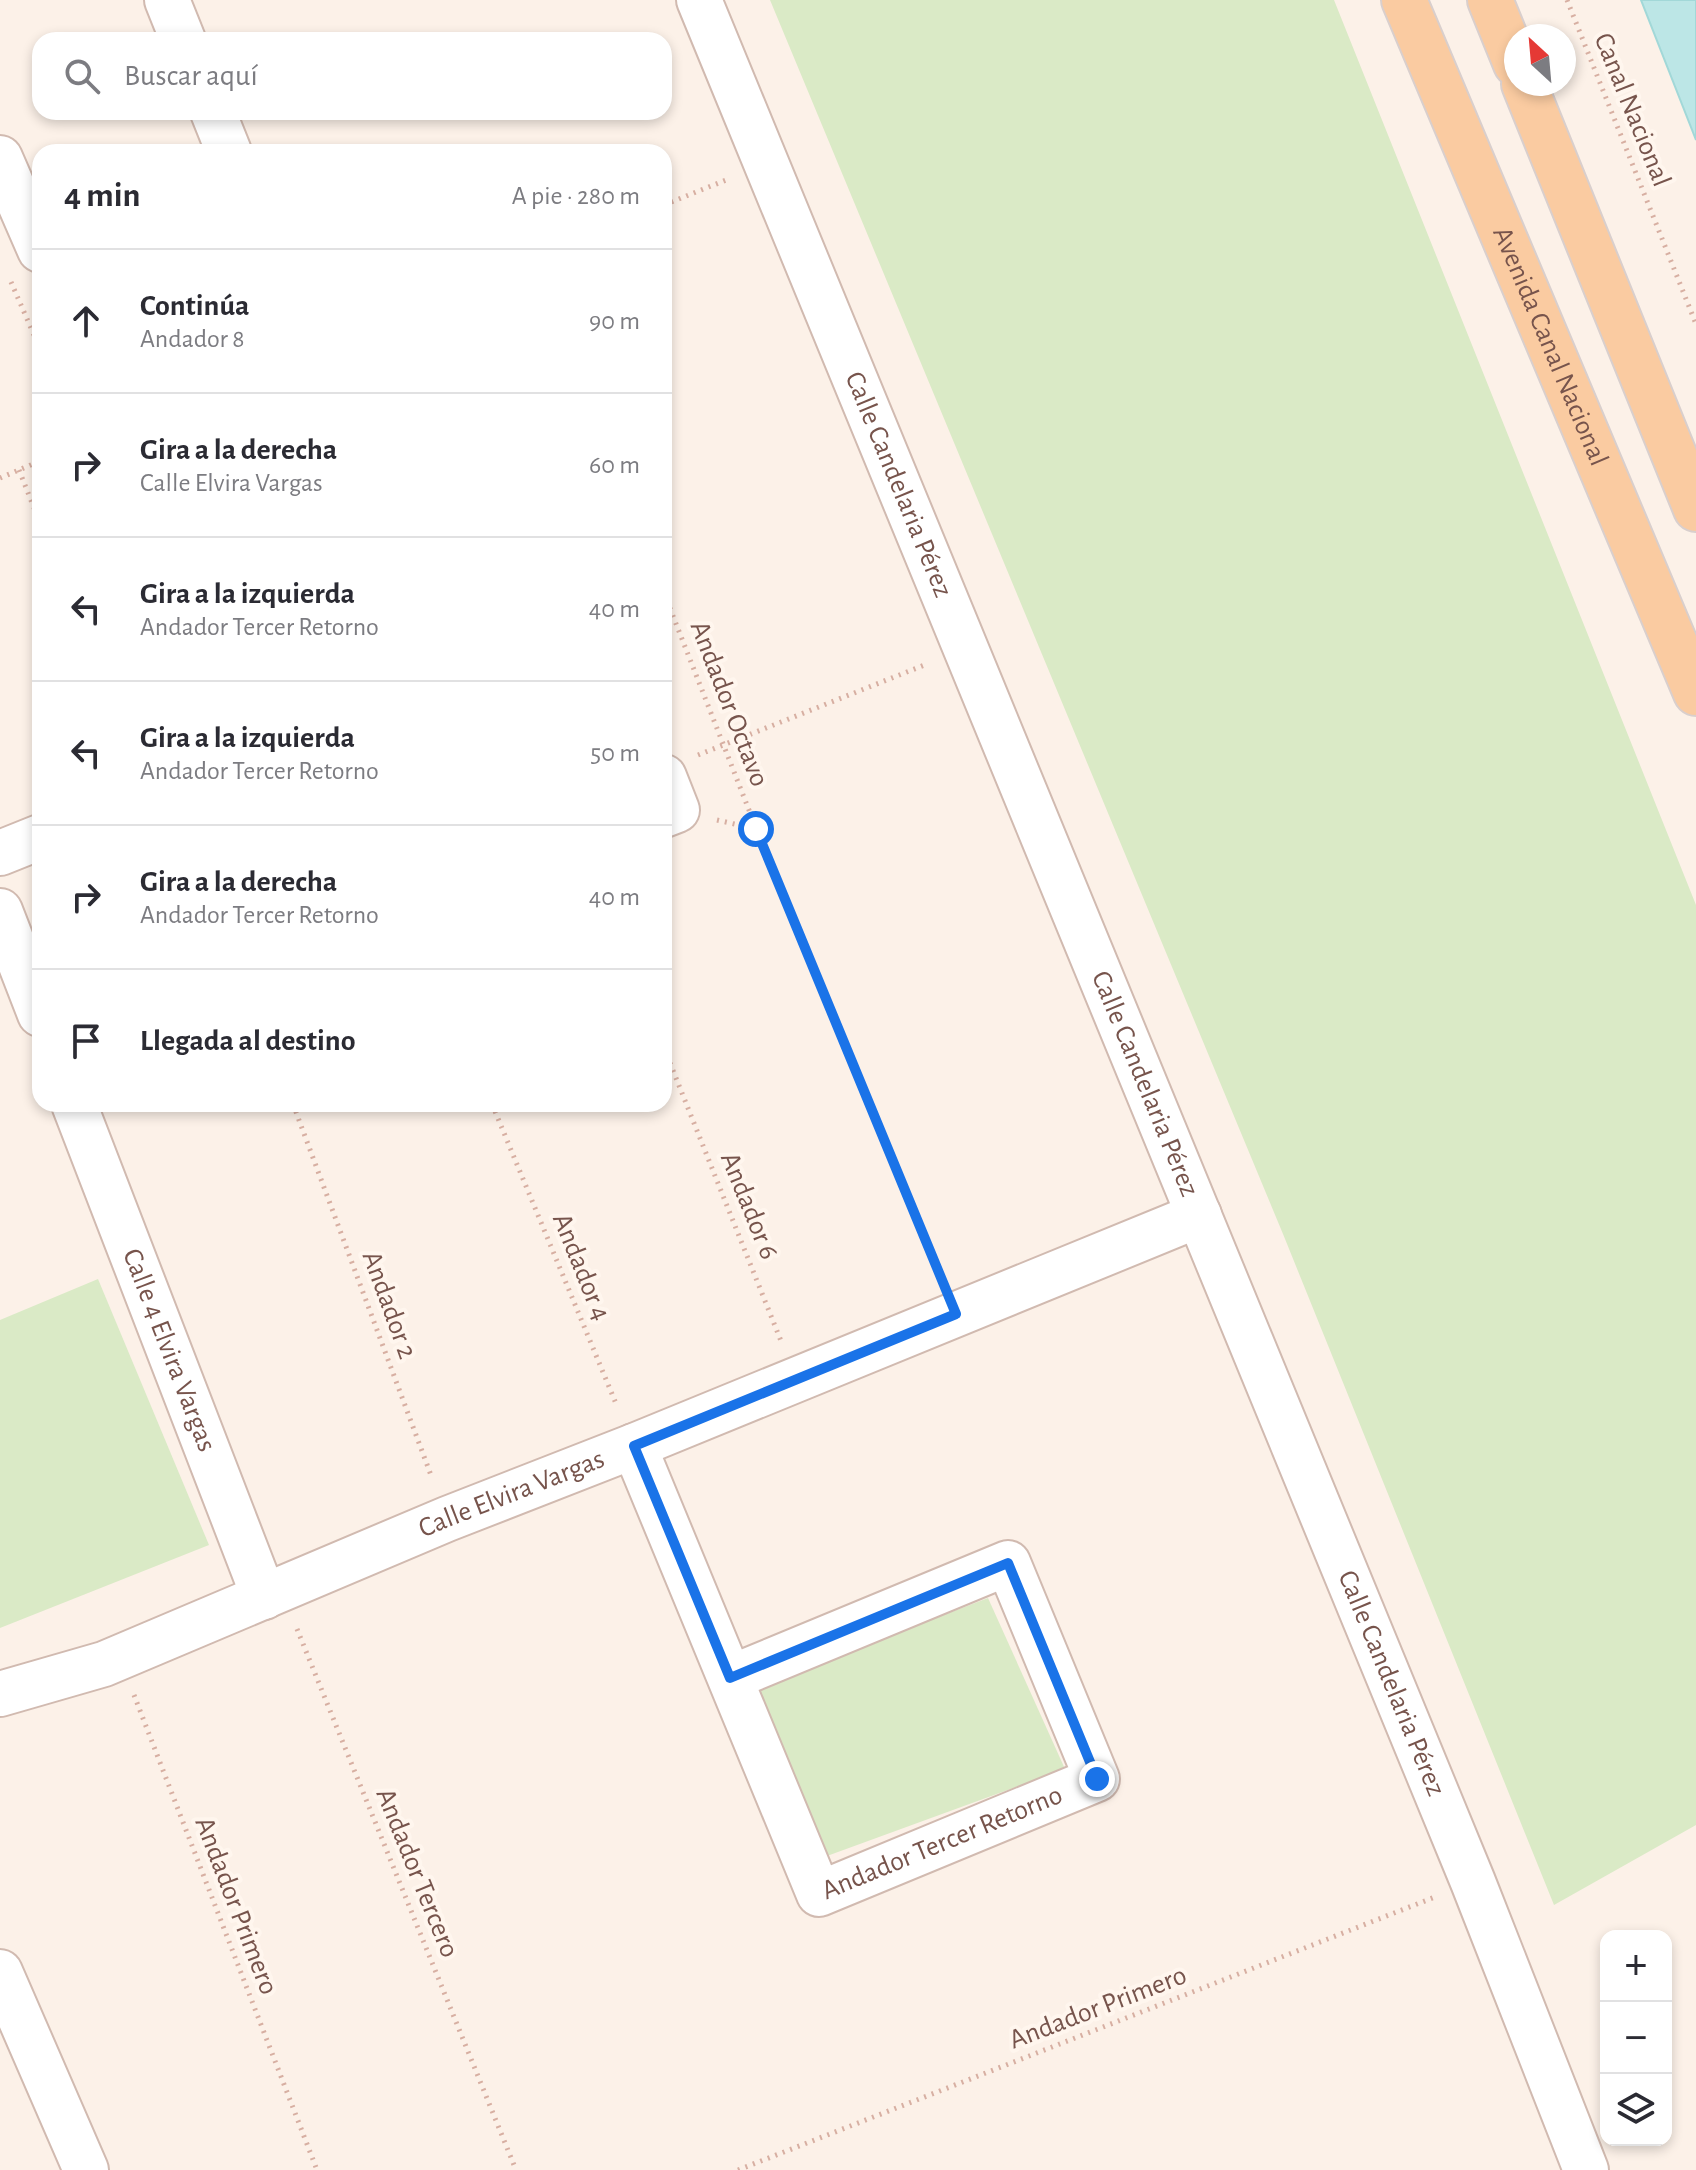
<!DOCTYPE html>
<html lang="es">
<head>
<meta charset="utf-8">
<style>
  body { margin:0; font-family:"Alegreya Sans",sans-serif; background:#f7f7f7; color:#2b2b33 }
  .controls { position:absolute; right:24px; bottom:24px; display:grid; overflow:hidden; border-radius:16px; box-shadow:0 4px 12px #0003 }
  .controls button { width:72px; height:72px; display:grid; place-items:center; padding:0; border:0; border-bottom:2px solid #e1e1e2; background:#fff; color:#2b2b33; font:40px sans-serif }
  .compass { position:absolute; left:1504px; top:24px; width:72px; height:72px; border-radius:50%; background:#fff; box-shadow:0 4px 12px #0003; rotate:334deg }
  .stop { position:absolute; width:24px; height:24px; margin:-18px; border:6px solid #1a73e8; border-radius:50%; background:#fff }
  .stop.end { background:#1a73e8; border-color:#fff; box-shadow:0 2px 8px #0008 }
  .list { margin:0; padding:0; list-style:none }
  h2 { display:flex; justify-content:space-between; align-items:center; height:104px; margin:0; padding:0 32px; font-size:34px }
  h2 small { font-size:26px; font-weight:400; color:#7c7c81 }
  .list li { display:grid; grid-template-columns:52px 1fr auto; gap:24px; align-items:center; box-sizing:border-box; height:144px; padding:0 32px; border-top:2px solid #e1e1e2 }
  .list b { display:block; font-size:30px; white-space:nowrap }
  .list p { margin:0; font-size:26px; white-space:nowrap; color:#7c7c81 }
  .list em { font-size:26px; font-style:normal; color:#7c7c81 }
  .icon { flex:none; width:44px; height:44px; fill:none; stroke:currentColor; stroke-width:2; stroke-linecap:round; stroke-linejoin:round }
  .map { position:relative; flex:none; width:1696px; height:2170px; overflow:hidden }
  .search { position:absolute; background:#fff; box-shadow:0 4px 12px #0003; left:32px; top:32px; width:640px; height:88px; display:flex; align-items:center; gap:20px; box-sizing:border-box; padding:0 28px; border-radius:24px; color:#7c7c81; font-size:30px }
  .panel { position:absolute; background:#fff; box-shadow:0 4px 12px #0003; left:32px; top:144px; width:640px; height:968px; border-radius:24px }
  .map>svg:first-child { display:block }
</style>
</head>
<body>
<div class="map">
<svg width="1696" height="2170" viewBox="0 0 1696 2170">
  <rect width="100%" height="100%" fill="#fcf1e8"/>
  <g fill="#daeac6">
    <path d="M770,0H1334L1696,905V1825L1554,1905L1283,1234Z"/>
    <path d="M98,1279L209,1545L0,1628V1320Z"/>
    <path d="M988,1598L1065,1769L827,1856L751,1689Z"/>
  </g>
  <path fill="#bce6e6" stroke="#a2d8d8" stroke-width="2" d="M1641,0H1696V140Z"/>
  <g fill="none" stroke-linecap="round" stroke-linejoin="round">
    <g stroke="#d1bab0" stroke-width="48">
      <g id="minor">
        <path d="M167,0L183,40"/>
        <path id="s1" d="M699,0L1473,1882L1586,2170"/>
        <path d="M213,112L229,152"/>
        <path d="M0,158L40,250"/>
        <path d="M664,777L677,810L664,815"/>
        <path d="M0,853L40,837"/>
        <path d="M0,911L40,1014"/>
        <path id="s2" d="M74,1104L264,1597"/>
        <path id="s3" d="M634,1446L819,1894L1097,1779L1008,1563L730,1678"/>
        <path id="s4" d="M0,1694L104,1664L447,1519L634,1446L1199,1215"/>
        <path d="M0,1972L86,2170"/>
      </g>
    </g>
    <g stroke="#d9cfcd" stroke-width="48">
      <g id="major">
        <path id="s5" d="M1404,0L1696,693"/>
        <path d="M1490,0L1516,64"/>
        <path d="M1524,84L1696,509"/>
      </g>
    </g>
    <g stroke="#d7afa2" stroke-width="5" stroke-dasharray="2 6" stroke-linecap="butt">
      <path d="M1567,0L1696,324"/>
      <path d="M664,205L726,180"/>
      <path d="M11,282L34,335L40,333"/>
      <path d="M19,470L40,523"/>
      <path d="M0,478L40,461"/>
      <path d="M664,593L756,828"/>
      <path d="M698,755L927,664"/>
      <path d="M717,820L756,829L940,1274"/>
      <path d="M664,1048L781,1341"/>
      <path d="M293,1104L432,1478"/>
      <path d="M492,1104L617,1406"/>
      <path d="M297,1629L516,2170"/>
      <path d="M134,1695L317,2170"/>
      <path d="M738,2170L1435,1897"/>
    </g>
    <use href="#minor" stroke="#fff" stroke-width="44"/>
    <use href="#major" stroke="#facba1" stroke-width="44"/>
  </g>
  <g fill="none" stroke-linecap="round" stroke-linejoin="round">
    <path stroke="#1a73e8" stroke-width="10" d="M756,829L956,1314L634,1446L730,1678L1008,1563L1097,1779"/>
  </g>
  <g text-anchor="middle" dominant-baseline="central" stroke-width="8" stroke-linejoin="round" paint-order="stroke">
    <g font-size="28" fill="#77544c" stroke="#fff6ee">
      <text transform="translate(1632 110) rotate(68)">Canal Nacional</text>
      <text stroke="none"><textPath href="#s5" startOffset="376">Avenida Canal Nacional</textPath></text>
      <text stroke="none"><textPath href="#s1" startOffset="524">Calle Candelaria Pérez</textPath></text>
      <text transform="translate(729 704) rotate(69)">Andador Octavo</text>
      <text stroke="none"><textPath href="#s1" startOffset="1172">Calle Candelaria Pérez</textPath></text>
      <text transform="translate(749 1206) rotate(68)">Andador 6</text>
      <text transform="translate(581 1267) rotate(68)">Andador 4</text>
      <text transform="translate(389 1305) rotate(70)">Andador 2</text>
      <text stroke="none"><textPath href="#s2" startOffset="264">Calle 4 Elvira Vargas</textPath></text>
      <text stroke="none"><textPath href="#s4" startOffset="550">Calle Elvira Vargas</textPath></text>
      <text stroke="none"><textPath href="#s1" startOffset="1820">Calle Candelaria Pérez</textPath></text>
      <text stroke="none"><textPath href="#s3" startOffset="618">Andador Tercer Retorno</textPath></text>
      <text transform="translate(417 1873) rotate(68)">Andador Tercero</text>
      <text transform="translate(236 1906) rotate(69)">Andador Primero</text>
      <text transform="translate(1098 2008) rotate(-21)">Andador Primero</text>
    </g>
  </g>
</svg>
<div class="controls">
<button>+</button>
<button>−</button>
<button><svg class="icon" aria-label="layers" viewBox="0 0 24 24"><path d="M12 4l9 5-9 5-9-5zM3 14l9 5 9-5"/></svg></button>
</div>
<svg class="compass" viewBox="-18 -18 36 36"><path d="M0-13l5 13h-10z" fill="#e53935"/><path d="M0 13l5-13h-10z" fill="#7c7c81"/></svg>
<div class="stop" style="left:756px;top:829px"></div>
<div class="stop end" style="left:1097px;top:1779px"></div>
<div class="search"><svg class="icon" aria-label="search" viewBox="0 0 24 24"><circle cx="10" cy="10" r="6"/><path d="M15 15l6 6"/></svg>Buscar aquí</div>
<section class="panel">
<h2>4 min<small>A pie · 280 m</small></h2>
<ul class="list">
<li><svg class="icon" aria-label="ahead" viewBox="0 0 24 24"><path d="M12 20V5M6 11l6-6 6 6"/></svg><div><b>Continúa</b><p>Andador 8</p></div><em>90 m</em></li>
<li><svg class="icon" aria-label="right" viewBox="0 0 24 24"><path d="M7 20v-9h11M14 6l5 5-5 5"/></svg><div><b>Gira a la derecha</b><p>Calle Elvira Vargas</p></div><em>60 m</em></li>
<li><svg class="icon" aria-label="left" viewBox="0 0 24 24"><path d="M17 20v-9H6M10 6l-5 5 5 5"/></svg><div><b>Gira a la izquierda</b><p>Andador Tercer Retorno</p></div><em>40 m</em></li>
<li><svg class="icon" aria-label="left" viewBox="0 0 24 24"><path d="M17 20v-9H6M10 6l-5 5 5 5"/></svg><div><b>Gira a la izquierda</b><p>Andador Tercer Retorno</p></div><em>50 m</em></li>
<li><svg class="icon" aria-label="right" viewBox="0 0 24 24"><path d="M7 20v-9h11M14 6l5 5-5 5"/></svg><div><b>Gira a la derecha</b><p>Andador Tercer Retorno</p></div><em>40 m</em></li>
<li><svg class="icon" aria-label="arrive" viewBox="0 0 24 24"><path d="M6 21V4h12l-3 4 3 4H6"/></svg><div><b>Llegada al destino</b></div></li>
</ul>
</section>
</div>
</body>
</html>
